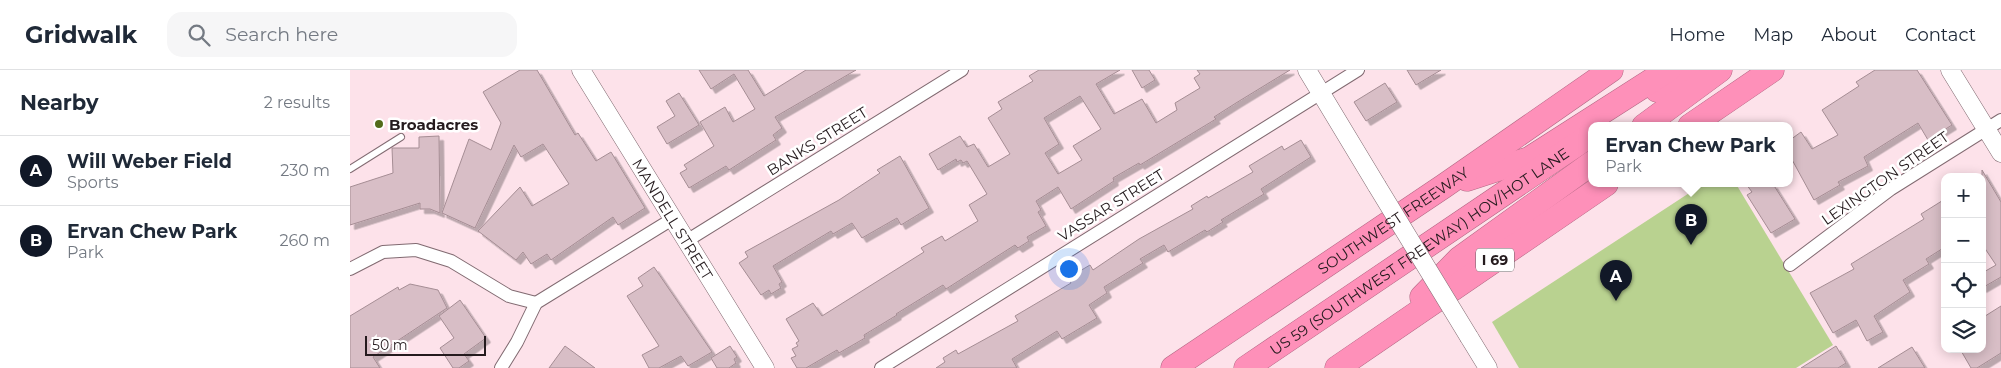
<!DOCTYPE html>
<html lang="en">
<head>
<meta charset="utf-8">
<style>
  body { margin:0; font-family:Montserrat,sans-serif; background:#f6f6f7; color:#1f2937 }
  .controls { position:absolute; right:15px; bottom:15px; display:grid; overflow:hidden; border-radius:10px; box-shadow:0 2px 12px #0003 }
  .controls button { width:45px; height:45px; display:grid; place-items:center; padding:0; border:0; border-bottom:1px solid #e0e1e3; background:#fff; color:#1f2937; font:25px sans-serif }
  .scale { position:absolute; left:15px; bottom:12px; width:121px; box-sizing:border-box; padding-left:5px; border:2px solid #251b1e; border-top:0; font-size:14px; line-height:18px; white-space:nowrap; color:#251b1e; -webkit-text-stroke:4px #fff; paint-order:stroke }
  .you { position:absolute; left:718px; top:198px; width:18px; height:18px; margin:-12px; border:4px solid #fff; border-radius:50%; background:#1a73e8; box-shadow:0 0 0 8px #1a73e833 }
  .badge { display:grid; place-items:center; width:32px; height:32px; border-radius:50%; background:#111827; color:#fff; font-size:16px; font-weight:700 }
  .pin { position:absolute; translate:-50% -41px; filter:drop-shadow(0 1px 2px #0008) }
  .pin::after { content:''; position:absolute; top:26px; width:18px; height:15px; background:inherit; clip-path:polygon(0 0,100% 0,50% 100%) }
  .popup { position:absolute; left:1238px; top:52px; width:205px; height:65px; box-sizing:border-box; display:grid; place-content:center; border-radius:10px; background:#fff; filter:drop-shadow(0 1px 4px #0005); font-size:16px; white-space:nowrap; color:#747a83 }
  .popup b { font-size:19px; color:#1f2937 }
  .popup::after { content:''; position:absolute; left:50%; top:100%; margin-left:-10px; border:10px solid transparent; border-top-color:#fff }
  .list { margin:0; padding:0; list-style:none }
  h2 { display:flex; justify-content:space-between; align-items:center; height:65px; margin:0; padding:0 20px; font-size:21px }
  h2 small { font-size:16px; font-weight:400; color:#747a83 }
  .list li { display:grid; grid-template-columns:32px 1fr auto; gap:15px; align-items:center; box-sizing:border-box; height:70px; padding:0 20px; border-top:1px solid #e0e1e3 }
  .list b { display:block; font-size:19px; white-space:nowrap }
  .list p { margin:0; font-size:16px; white-space:nowrap; color:#747a83 }
  .list em { font-size:16px; font-style:normal; color:#747a83 }
  .icon { flex:none; width:28px; height:28px; fill:none; stroke:currentColor; stroke-width:2; stroke-linecap:round; stroke-linejoin:round }
  .map { position:relative; flex:none; width:1651px; height:298px; overflow:hidden }
  header { display:flex; align-items:center; gap:30px; box-sizing:border-box; height:70px; padding:0 25px; background:#fff; border-bottom:1px solid #e0e1e3 }
  header strong { font-size:24px }
  nav { display:flex; gap:28px; margin-inline-start:auto; font-size:18px }
  .search { width:350px; height:45px; background:#f6f6f7; display:flex; align-items:center; gap:12px; box-sizing:border-box; padding:0 18px; border-radius:15px; color:#747a83; font-size:19px }
  main { display:flex }
  aside { flex:1; background:#fff }
  .map>svg:first-child { display:block }
</style>
</head>
<body>
<header>
<strong>Gridwalk</strong>
<div class="search"><svg class="icon" aria-label="search" viewBox="0 0 24 24"><circle cx="10" cy="10" r="6"/><path d="M15 15l6 6"/></svg>Search here</div>
<nav><a>Home</a><a>Map</a><a>About</a><a>Contact</a></nav>
</header>
<main>
<aside>
<h2>Nearby<small>2 results</small></h2>
<ul class="list">
<li><span class="badge">A</span><div><b>Will Weber Field</b><p>Sports</p></div><em>230 m</em></li>
<li><span class="badge">B</span><div><b>Ervan Chew Park</b><p>Park</p></div><em>260 m</em></li>
</ul>
</aside>
<div class="map">
<svg width="1651" height="298" viewBox="0 0 1651 298">
  <defs>
    <filter id="shadow"><feDropShadow dx="4.5" dy="4.5" stdDeviation="0" flood-color="#0004"/></filter>
  </defs>
  <rect width="100%" height="100%" fill="#fde2ea"/>
  <path fill="#b9d290" d="M1353,114H1386L1483,275L1446,298H1169L1142,252Z"/>
  <g fill="#d8bec6" stroke="#a58d94" fill-rule="evenodd" filter="url(#shadow)">
    <path d="M170,0H187L225,65L228,63L246,91L261,82L295,138L268,155L263,147L201,190L197,184L181,194L173,182L166,190L128,161L170,117L182,136L219,114L193,74L171,87L164,75L125,158L92,143L119,69L141,80L151,53L133,22Z"/>
    <path d="M349,0H398L414,26L456,0H506L425,47L432,58L423,65L426,70L379,100L376,96L339,118L330,103L337,99L334,95L364,76L350,52L375,37L383,52L405,39L384,4L361,19Z"/>
    <path d="M689,0H770L746,14L764,44L792,29L806,53L827,40L825,33L850,18L844,8L850,4L847,0H940L886,33L864,47L866,49L790,95L789,93L763,108L764,111L721,139L708,117L686,131L691,140L688,142L696,156L677,167L679,171L668,178L665,175L596,219L593,215L546,244L547,245L514,265L515,268L489,283L487,280L456,298H447L441,288L446,286L442,279L448,276L446,273L449,271L436,249L463,233L472,246L574,182L571,178L592,166L595,171L628,151L619,135L637,124L617,91L613,93L611,90L607,92L606,89L588,100L579,84L610,66L617,77L624,74L638,97L660,84L638,48L652,39L648,32L683,11L679,6ZM730,26L751,59L723,76L732,90L708,104L695,83L709,74L694,48Z"/>
    <path d="M782,0H799L805,10L792,18Z"/>
    <path d="M1057,0H1091L1066,15Z"/>
    <path d="M1525,0H1567L1602,55L1578,70L1568,53L1514,87L1518,96L1488,112L1490,115L1464,130L1440,86V70L1451,62L1462,79L1488,65L1472,40L1509,16L1506,12Z"/>
    <path d="M1035,13L1047,32L1016,51L1004,32Z"/>
    <path d="M329,23L349,55L317,74L307,57L325,46L316,31Z"/>
    <path d="M89,66L90,143L80,139H70V133L0,155V117L43,103L42,78H69V67Z"/>
    <path d="M951,70L961,87L911,119L914,124L871,150L873,152L857,162L855,160L818,182L814,175L790,189L793,193L754,217L757,223L739,235L747,248L712,269L707,261L662,289L667,298H586L595,292L593,288L606,280L608,284L668,251L665,246L721,213L718,208L740,195L743,200L789,169L843,139L841,136L857,126L858,128L903,102L899,96L932,76L934,80Z"/>
    <path d="M550,86L579,138L551,155L547,148L512,168L502,153L483,164L481,161L423,196L432,212L429,214L431,218L421,224L419,220L411,225L389,193L398,187L395,182L489,130L530,103L527,100Z"/>
    <path d="M1632,100L1651,132V207L1632,218V203L1646,195L1632,174Z"/>
    <path d="M1396,114H1423L1445,149L1421,163L1397,125L1402,122Z"/>
    <path d="M1595,129V177L1576,189L1579,194L1553,210L1560,222L1524,246L1533,262L1517,271L1506,250L1483,263L1460,223L1504,199L1501,194L1574,149L1571,144Z"/>
    <path d="M304,197L362,282L338,296L331,286L309,298H299L292,285L309,276L277,226L293,216L288,208Z"/>
    <path d="M60,214L88,220L97,238L23,287L30,298H0V246L48,217L49,220Z"/>
    <path d="M110,230L136,268L114,284L119,291L109,298H103L90,278L104,268L89,246Z"/>
    <path d="M1651,236V283L1627,298H1621L1610,279H1632V248Z"/>
    <path d="M215,276L245,298H199Z"/>
    <path d="M380,276L387,287L384,289L386,293L379,298H367L361,288Z"/>
    <path d="M1486,276L1496,293L1488,298H1451Z"/>
    <path d="M1562,277L1575,298H1528Z"/>
  </g>
  <g fill="none" stroke-linecap="round" stroke-linejoin="round">
    <g stroke="#816a71" stroke-width="8">
      <path id="lane" d="M0,99L51,67"/>
    </g>
    <g stroke="#816a71" stroke-width="14">
      <g id="street">
        <path d="M338,170L612,0"/>
        <path d="M1440,195L1541,119L1651,50"/>
        <path d="M0,199L33,182L66,180L101,191L159,226L186,233"/>
        <path d="M151,298L167,272L186,233L324,148"/>
        <path d="M531,298L1008,0"/>
      </g>
    </g>
    <g stroke="#816a71" stroke-width="19">
      <g id="secondary">
        <path id="s1" d="M231,0L415,298"/>
        <path d="M957,0L1027,116"/>
        <path d="M1600,0L1651,83"/>
        <path d="M1119,267L1138,298"/>
      </g>
    </g>
    <g stroke="#b26783" stroke-width="25">
      <g id="highway">
        <path d="M1307,20L1338,0"/>
        <path d="M1294,56L1370,0"/>
        <path d="M1340,56L1422,0"/>
        <path d="M1117,109L1179,89L1318,0"/>
        <path d="M1072,227L1109,189L1242,93"/>
        <path id="s2" d="M823,298L1094,116L1261,0"/>
        <path id="s3" d="M896,298L1242,64"/>
        <path d="M987,298L1256,114"/>
      </g>
    </g>
    <use href="#lane" stroke="#fff" stroke-width="6"/>
    <use href="#street" stroke="#fff" stroke-width="12"/>
    <use href="#secondary" stroke="#fff" stroke-width="18"/>
    <use href="#highway" stroke="#fe90b9" stroke-width="24"/>
    <g stroke="#816a71" stroke-width="19" stroke-linecap="butt">
      <path id="secondary-bridge" d="M1027,116L1119,267"/>
    </g>
    <use href="#secondary-bridge" stroke="#fff" stroke-width="18"/>
  </g>
  <circle fill="#536b1b" stroke="#fff" stroke-width="2" cx="29" cy="54" r="5"/>
  <g text-anchor="middle" dominant-baseline="central" stroke-width="5" stroke-linejoin="round" paint-order="stroke">
    <rect fill="#fff" stroke="#665f62" stroke-width="1" x="1126" y="178.5" width="38" height="23" rx="4"/>
    <g font-size="14" font-weight="bold" fill="#251b1e">
      <text x="1145" y="190">I 69</text>
    </g>
    <g font-size="15" font-weight="bold" fill="#251b1e" stroke="#fff" text-anchor="start">
      <text x="39" y="54">Broadacres</text>
    </g>
    <g font-size="15" fill="#251b1e" stroke="#fff">
      <text transform="translate(467 71) rotate(-32)">BANKS STREET</text>
      <text transform="translate(1535 108) rotate(-35)">LEXINGTON STREET</text>
      <text transform="translate(761 135) rotate(-32)">VASSAR STREET</text>
      <text stroke="none"><textPath href="#s1" startOffset="175">MANDELL STREET</textPath></text>
      <text stroke="none"><textPath href="#s2" startOffset="265">SOUTHWEST FREEWAY</textPath></text>
      <text stroke="none"><textPath href="#s3" startOffset="209">US 59 (SOUTHWEST FREEWAY) HOV/HOT LANE</textPath></text>
    </g>
  </g>
</svg>
<div class="controls">
<button>+</button>
<button>−</button>
<button><svg class="icon" aria-label="locate" viewBox="0 0 24 24"><circle cx="12" cy="12" r="6"/><path d="M12 2v4M12 18v4M2 12h4M18 12h4"/></svg></button>
<button><svg class="icon" aria-label="layers" viewBox="0 0 24 24"><path d="M12 4l9 5-9 5-9-5zM3 14l9 5 9-5"/></svg></button>
</div>
<div class="scale">50 m</div>
<div class="you"></div>
<div class="pin badge" style="left:1266px;top:231px">A</div>
<div class="pin badge" style="left:1341px;top:175px">B</div>
<div class="popup"><b>Ervan Chew Park</b>Park</div>
</div>
</main>
</body>
</html>
